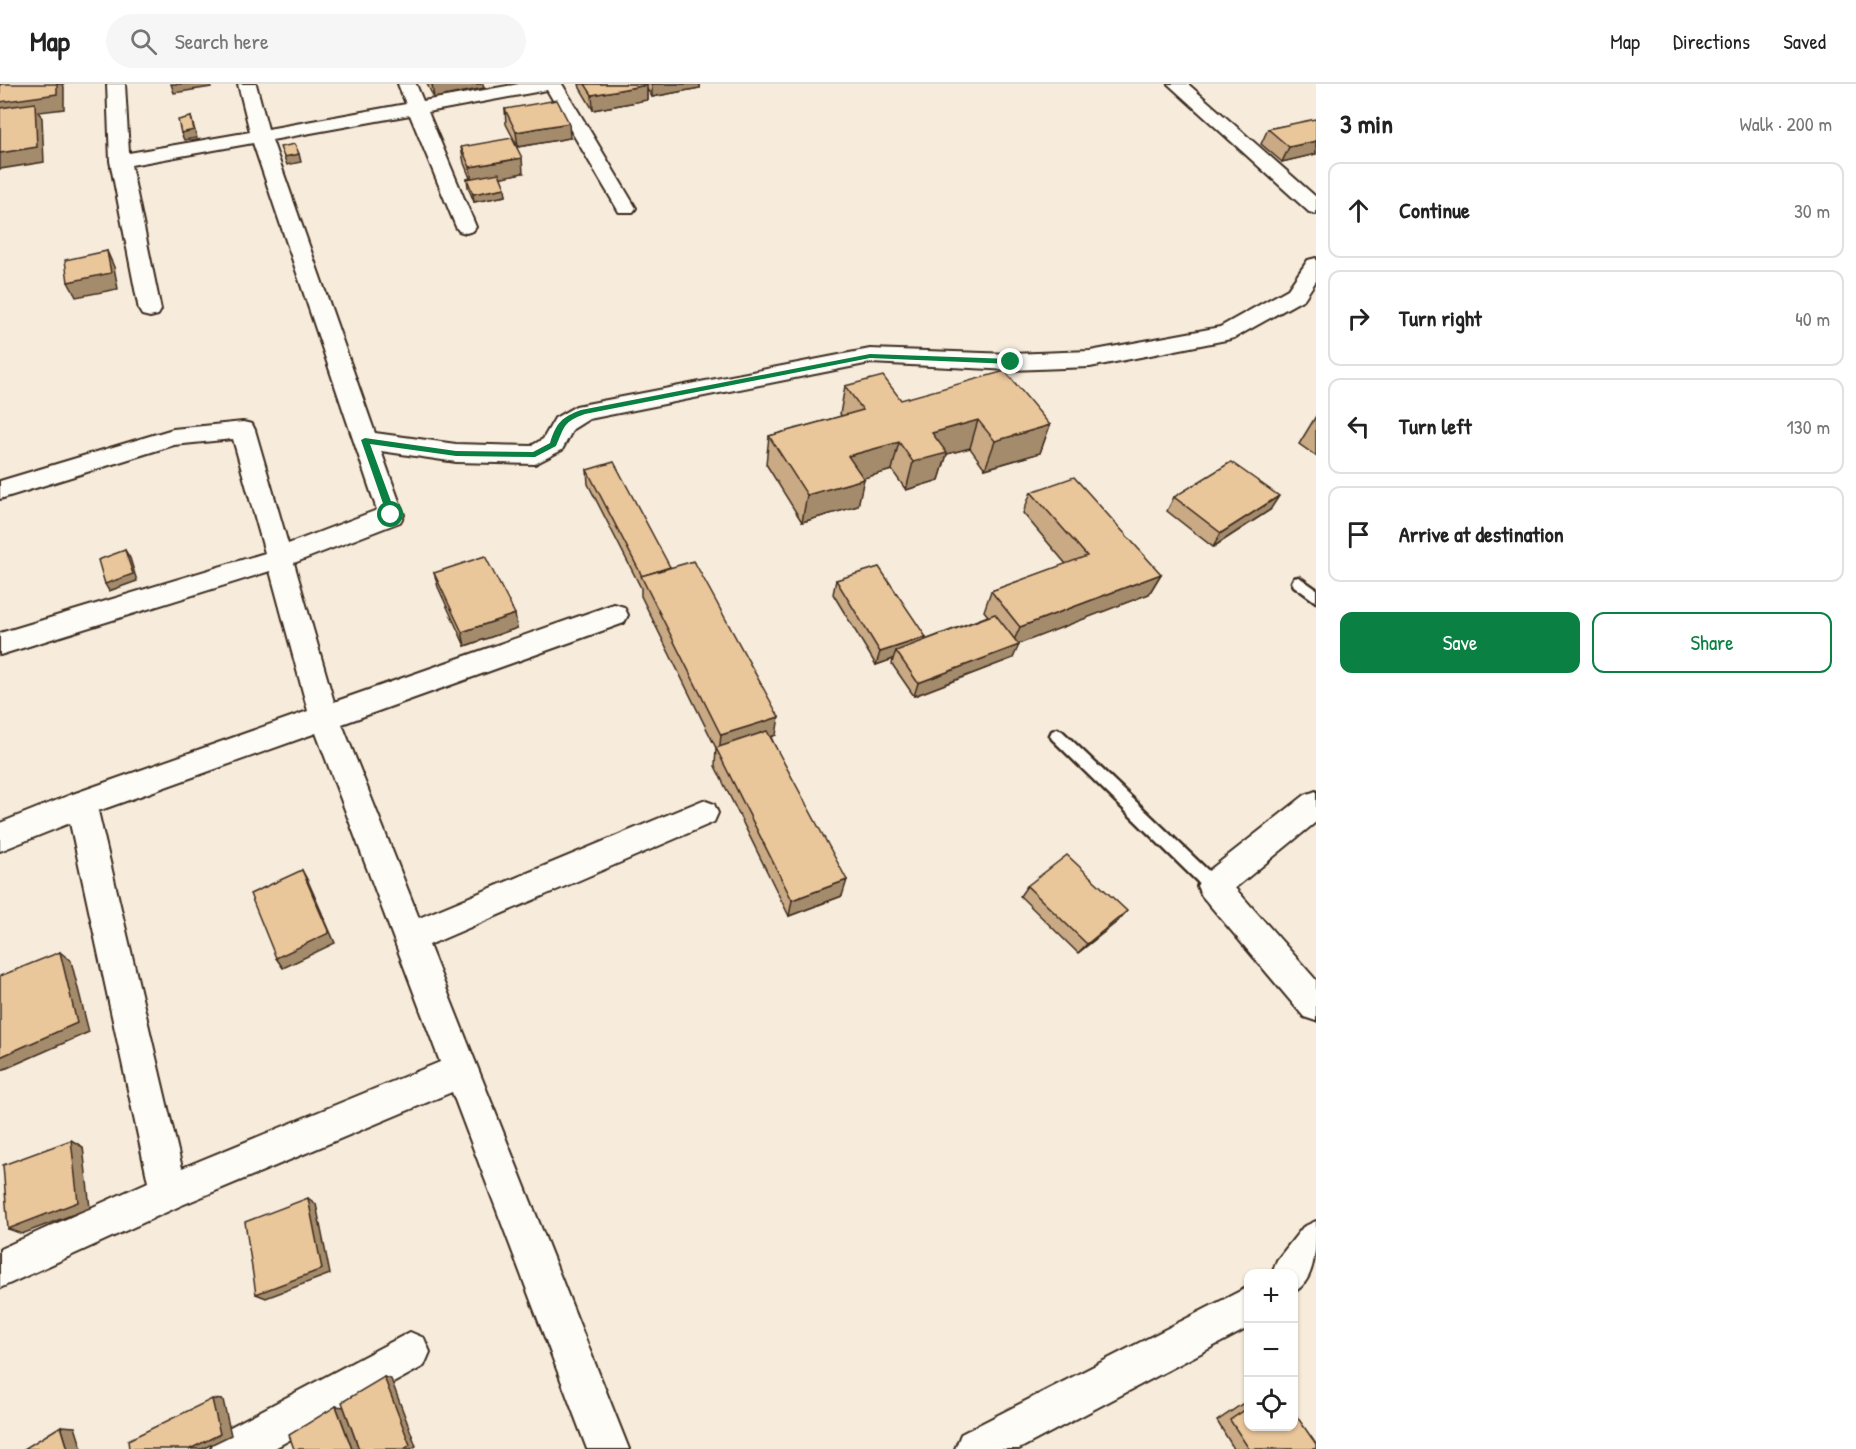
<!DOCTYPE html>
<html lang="en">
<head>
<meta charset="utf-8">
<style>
  body { margin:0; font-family:"Patrick Hand",sans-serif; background:#f6f6f6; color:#222 }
  .controls { position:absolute; right:18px; bottom:18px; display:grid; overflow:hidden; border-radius:12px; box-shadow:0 2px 4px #0004 }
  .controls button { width:54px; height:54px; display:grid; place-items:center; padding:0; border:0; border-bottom:2px solid #e0e0e0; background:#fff; color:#222; font:30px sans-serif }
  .stop { position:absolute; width:18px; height:18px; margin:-14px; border:4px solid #0b8043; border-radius:50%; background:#fff }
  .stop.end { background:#0b8043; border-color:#fff; box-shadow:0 2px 6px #0008 }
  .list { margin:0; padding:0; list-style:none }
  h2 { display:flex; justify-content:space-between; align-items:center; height:78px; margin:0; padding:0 24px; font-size:26px }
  h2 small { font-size:20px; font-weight:400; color:#767676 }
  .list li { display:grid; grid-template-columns:39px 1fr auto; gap:18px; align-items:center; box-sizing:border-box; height:96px; margin:0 12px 12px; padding:0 12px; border:2px solid #e0e0e0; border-radius:12px }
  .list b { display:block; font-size:22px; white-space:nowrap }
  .list em { font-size:20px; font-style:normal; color:#767676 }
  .actions { display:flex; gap:12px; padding:18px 24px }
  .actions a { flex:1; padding:14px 0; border:2px solid #0b8043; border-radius:12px; text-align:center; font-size:21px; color:#0b8043 }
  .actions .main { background:#0b8043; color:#fff }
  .icon { flex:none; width:33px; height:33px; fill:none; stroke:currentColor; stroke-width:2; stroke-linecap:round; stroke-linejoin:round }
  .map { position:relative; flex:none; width:1316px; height:1365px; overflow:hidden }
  header { display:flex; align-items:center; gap:36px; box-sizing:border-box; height:84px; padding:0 30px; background:#fff; border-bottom:2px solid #e0e0e0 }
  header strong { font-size:28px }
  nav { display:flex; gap:33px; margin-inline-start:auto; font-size:21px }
  .search { width:420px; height:54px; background:#f6f6f6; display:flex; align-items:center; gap:15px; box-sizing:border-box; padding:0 21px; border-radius:33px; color:#767676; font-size:22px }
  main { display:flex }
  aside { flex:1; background:#fff }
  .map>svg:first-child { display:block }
</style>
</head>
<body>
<header>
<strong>Map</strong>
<div class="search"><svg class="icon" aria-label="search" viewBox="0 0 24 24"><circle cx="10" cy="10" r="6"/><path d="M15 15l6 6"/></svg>Search here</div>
<nav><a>Map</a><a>Directions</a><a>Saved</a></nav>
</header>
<main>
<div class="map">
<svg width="1316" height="1365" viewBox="0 0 1316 1365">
  <rect width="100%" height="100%" fill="#f7ecdb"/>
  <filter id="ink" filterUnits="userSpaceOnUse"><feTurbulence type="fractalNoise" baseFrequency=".0167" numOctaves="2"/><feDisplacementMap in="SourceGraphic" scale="12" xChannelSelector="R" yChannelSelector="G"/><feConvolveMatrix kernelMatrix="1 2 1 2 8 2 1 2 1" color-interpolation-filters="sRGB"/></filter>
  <g filter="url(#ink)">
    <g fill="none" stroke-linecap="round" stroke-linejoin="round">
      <g stroke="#3b2a1e" stroke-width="5">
        <g id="service">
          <path d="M1299,493L1316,505V518L1294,502L1292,498L1294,494Z"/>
          <path d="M1057,645L1062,647L1219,797L1221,802L1219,807L1213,809L1207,807L1052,655L1050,651L1052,647Z"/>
        </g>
      </g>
      <g stroke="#3b2a1e" stroke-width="4">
        <g id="minor">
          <path d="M107,0H125L129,69L250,48L238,0H256L268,45L406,20L398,0H416L423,17L519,0H562L636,124L633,128H619L547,6L428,28L476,143L473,147L466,149L459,147L456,143L410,31L272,56L375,349L456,360L531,362L543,355L555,334L576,322L870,265L1011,270L1090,267L1220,243L1288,205L1308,176L1316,174V197L1304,215L1234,254L1226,256L1090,283L1011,286L870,279L589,335L573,345L562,366L535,380L456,378L381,367L404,431L400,438L294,479L334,618L614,520L624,523L628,531L624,539L342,640L419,834L703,716L714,720L718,729L714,738L429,861L629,1365H587L452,1008L182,1121L0,1204V1165L148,1098L70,739L0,767V739L70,711L308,627L270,487L0,571V549L265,469L233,355L174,361L0,415V397L173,345L243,338L252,340L255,346L288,460L377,426L253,59L131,81L161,226L158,231L150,233L142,231L139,226L110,77ZM316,649L440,978L182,1084L98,727Z"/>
          <path d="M1168,0H1188L1316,113V130L1309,128Z"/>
          <path d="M1316,707V738L1235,804L1316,896V937L1304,933L1202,812L1197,802L1202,792L1305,711Z"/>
          <path d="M1316,1137C1316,1164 1316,1196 1294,1208V1190H1272L1277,1176L1303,1143Z"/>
          <path d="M1248,1203V1244L1019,1365H955L961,1350Z"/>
          <path d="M410,1248L424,1254L430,1268L424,1282L273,1365H211L217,1350Z"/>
        </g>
      </g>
      <use href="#service" fill="#fdfcf7" fill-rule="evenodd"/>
      <use href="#minor" fill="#fdfcf7" fill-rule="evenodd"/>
    </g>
    <g fill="#c9aa85" stroke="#3b2a1e" stroke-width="1.5">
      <path d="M427,0H483L484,4L434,14Z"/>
      <path d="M579,0H700V4L652,13L647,5V16L593,26L580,4Z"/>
      <path d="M505,25L570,54L518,63L506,40Z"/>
      <path d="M1316,36V70L1282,78L1261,60L1268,45Z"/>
      <path d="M461,63L523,89L500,93L506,112L474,118L468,103L467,95L470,94L464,79Z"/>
      <path d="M845,302L901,316L1050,341L1040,369L985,385L970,364L947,370L939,396L906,406L892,386L863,394L858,422L802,438L766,380L769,352L842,332L840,330Z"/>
      <path d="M1316,332V372L1299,360Z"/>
      <path d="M587,386L670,483L776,651L771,653L842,812L789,832L715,682L716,664L641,512V504L588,400Z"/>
      <path d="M1031,408L1161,490L1149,510L1018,560L1013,574L914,612L892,580L893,575L876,581L833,510L836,496L926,553L925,556L988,532L984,527L991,507L1066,480L1023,429Z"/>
      <path d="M1174,413L1270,426L1213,463L1167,427Z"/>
      <path d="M434,489L517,544L465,562L438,503Z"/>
      <path d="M1027,802L1118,837L1078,869L1020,812Z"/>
      <path d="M1248,1316V1342L1316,1365H1234L1217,1337Z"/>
    </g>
    <g fill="#a48b6c" stroke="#3b2a1e" stroke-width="1.5">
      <path d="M57,0H63L64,3V25L39,28L42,34L44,78L0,85V18Z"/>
      <path d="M171,0H211V3L174,9Z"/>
      <path d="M432,0H483L484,4L434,14Z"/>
      <path d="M652,0H700V4L652,13Z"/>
      <path d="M647,1V16L593,26L592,11Z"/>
      <path d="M191,33L197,54L184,56L181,49Z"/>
      <path d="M569,39L570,54L518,63L516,48Z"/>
      <path d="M1316,57V70L1282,78L1289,63Z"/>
      <path d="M299,70L301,78L287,81L284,73Z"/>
      <path d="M522,74L523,89L472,99L470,83Z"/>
      <path d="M505,104L506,112L474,118L473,110Z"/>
      <path d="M107,167L114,183L118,205L76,213L68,198Z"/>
      <path d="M978,336L970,364L947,370L939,396L906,406L913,378L932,349Z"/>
      <path d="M1050,341L1040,369L985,385L995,357Z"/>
      <path d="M899,358L892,386L843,400L848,372Z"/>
      <path d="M864,395L858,422L802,438L807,411Z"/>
      <path d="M1279,412L1270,426L1213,463L1221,449Z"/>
      <path d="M125,466L130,474L137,497L109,507L105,500Z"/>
      <path d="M1161,490L1149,510L1011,563L1020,543Z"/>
      <path d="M515,530L517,544L465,562L462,548Z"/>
      <path d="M926,553L921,566L896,567L893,575L876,581L880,568Z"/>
      <path d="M1019,561L1013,574L914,612L918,599Z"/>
      <path d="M779,633L776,651L719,670L721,651Z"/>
      <path d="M302,786L308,797L335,859L283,884L276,874Z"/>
      <path d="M847,796L842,812L789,832L792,816Z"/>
      <path d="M1127,827L1118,837L1078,869L1087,860Z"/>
      <path d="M60,868L71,877L89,948L0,987V973Z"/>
      <path d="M71,1056L83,1063L90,1124L22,1150L8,1145Z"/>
      <path d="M308,1114L316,1120L330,1190L266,1214L256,1210Z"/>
      <path d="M384,1293L391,1295L416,1362L411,1365H404Z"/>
      <path d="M212,1315L223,1316L231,1351L202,1365H190Z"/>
      <path d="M336,1322L344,1323L359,1365H352Z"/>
      <path d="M61,1342L75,1343L82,1365H68Z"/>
    </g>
    <g fill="#eac69b" stroke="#3b2a1e" stroke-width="1.5">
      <path d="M0,0H57V10L0,18Z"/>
      <path d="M585,0H646L647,1L592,11Z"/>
      <path d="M557,16L569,39L516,48L505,25Z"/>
      <path d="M35,19L37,63L0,69V24Z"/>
      <path d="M191,33L194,46L181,49L178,36Z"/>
      <path d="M1315,35L1316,36V57L1289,63L1268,45Z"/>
      <path d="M512,54L522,74L470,83L461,63Z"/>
      <path d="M295,60L299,70L284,73L280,63Z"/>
      <path d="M499,89L505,104L473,110L467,95Z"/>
      <path d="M107,167L111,189L68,198L65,176Z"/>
      <path d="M1005,287L1050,341L995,357L978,336L932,349L947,369L913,378L899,358L848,372L864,395L807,411L769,352L863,326L845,302L883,292L901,316Z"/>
      <path d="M614,378L670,483L642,492L587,386Z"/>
      <path d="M1231,378L1279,412L1221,449L1174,413Z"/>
      <path d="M1074,393L1161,490L1020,543L991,507L1087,472L1031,408Z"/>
      <path d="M125,466L133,490L105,500L98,476Z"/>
      <path d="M485,472L515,530L462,548L434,489Z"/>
      <path d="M694,477L779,633L721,651L641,492Z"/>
      <path d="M879,483L926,553L880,568L836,496Z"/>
      <path d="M995,530L1019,561L918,599L896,567Z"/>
      <path d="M767,647L847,796L792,816L716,664Z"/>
      <path d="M1067,771L1127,827L1087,860L1027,802Z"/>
      <path d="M302,786L329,849L276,874L250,810Z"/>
      <path d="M60,868L77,939L0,973V892Z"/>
      <path d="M71,1056L78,1118L8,1145L3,1081Z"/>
      <path d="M308,1114L322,1185L256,1210L245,1138Z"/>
      <path d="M384,1293L410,1361L404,1365H359L342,1318Z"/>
      <path d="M212,1315L220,1350L190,1365H129L128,1356Z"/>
      <path d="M336,1322L352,1365H294L289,1351Z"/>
      <path d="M1248,1324V1342H1293V1327L1316,1360V1365H1249L1230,1336Z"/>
      <path d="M61,1342L68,1365H24Z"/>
    </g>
  </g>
  <path fill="#0b8043" d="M870,270L1011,275L1015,278L1011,280L870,274L585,330C563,338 565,342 556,362L535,373L456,372L370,360L396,431L391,434L387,431L361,356L365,354L456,367L533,368L550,359C556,339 562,333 581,326Z"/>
</svg>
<div class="controls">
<button>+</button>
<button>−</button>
<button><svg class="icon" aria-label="locate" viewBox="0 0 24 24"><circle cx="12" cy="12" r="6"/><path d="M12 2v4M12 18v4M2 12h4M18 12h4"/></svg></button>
</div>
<div class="stop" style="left:391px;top:431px"></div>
<div class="stop end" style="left:1011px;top:278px"></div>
</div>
<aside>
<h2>3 min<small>Walk · 200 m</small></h2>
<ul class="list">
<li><svg class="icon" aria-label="ahead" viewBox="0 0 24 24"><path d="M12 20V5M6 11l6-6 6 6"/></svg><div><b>Continue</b></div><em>30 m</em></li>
<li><svg class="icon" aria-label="right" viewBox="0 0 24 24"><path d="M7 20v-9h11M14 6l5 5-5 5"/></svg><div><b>Turn right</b></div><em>40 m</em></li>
<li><svg class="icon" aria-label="left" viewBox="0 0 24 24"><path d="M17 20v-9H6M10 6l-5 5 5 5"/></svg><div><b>Turn left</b></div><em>130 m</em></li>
<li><svg class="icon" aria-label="arrive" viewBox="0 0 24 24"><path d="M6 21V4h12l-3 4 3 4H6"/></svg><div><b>Arrive at destination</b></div></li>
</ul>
<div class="actions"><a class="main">Save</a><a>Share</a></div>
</aside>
</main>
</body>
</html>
